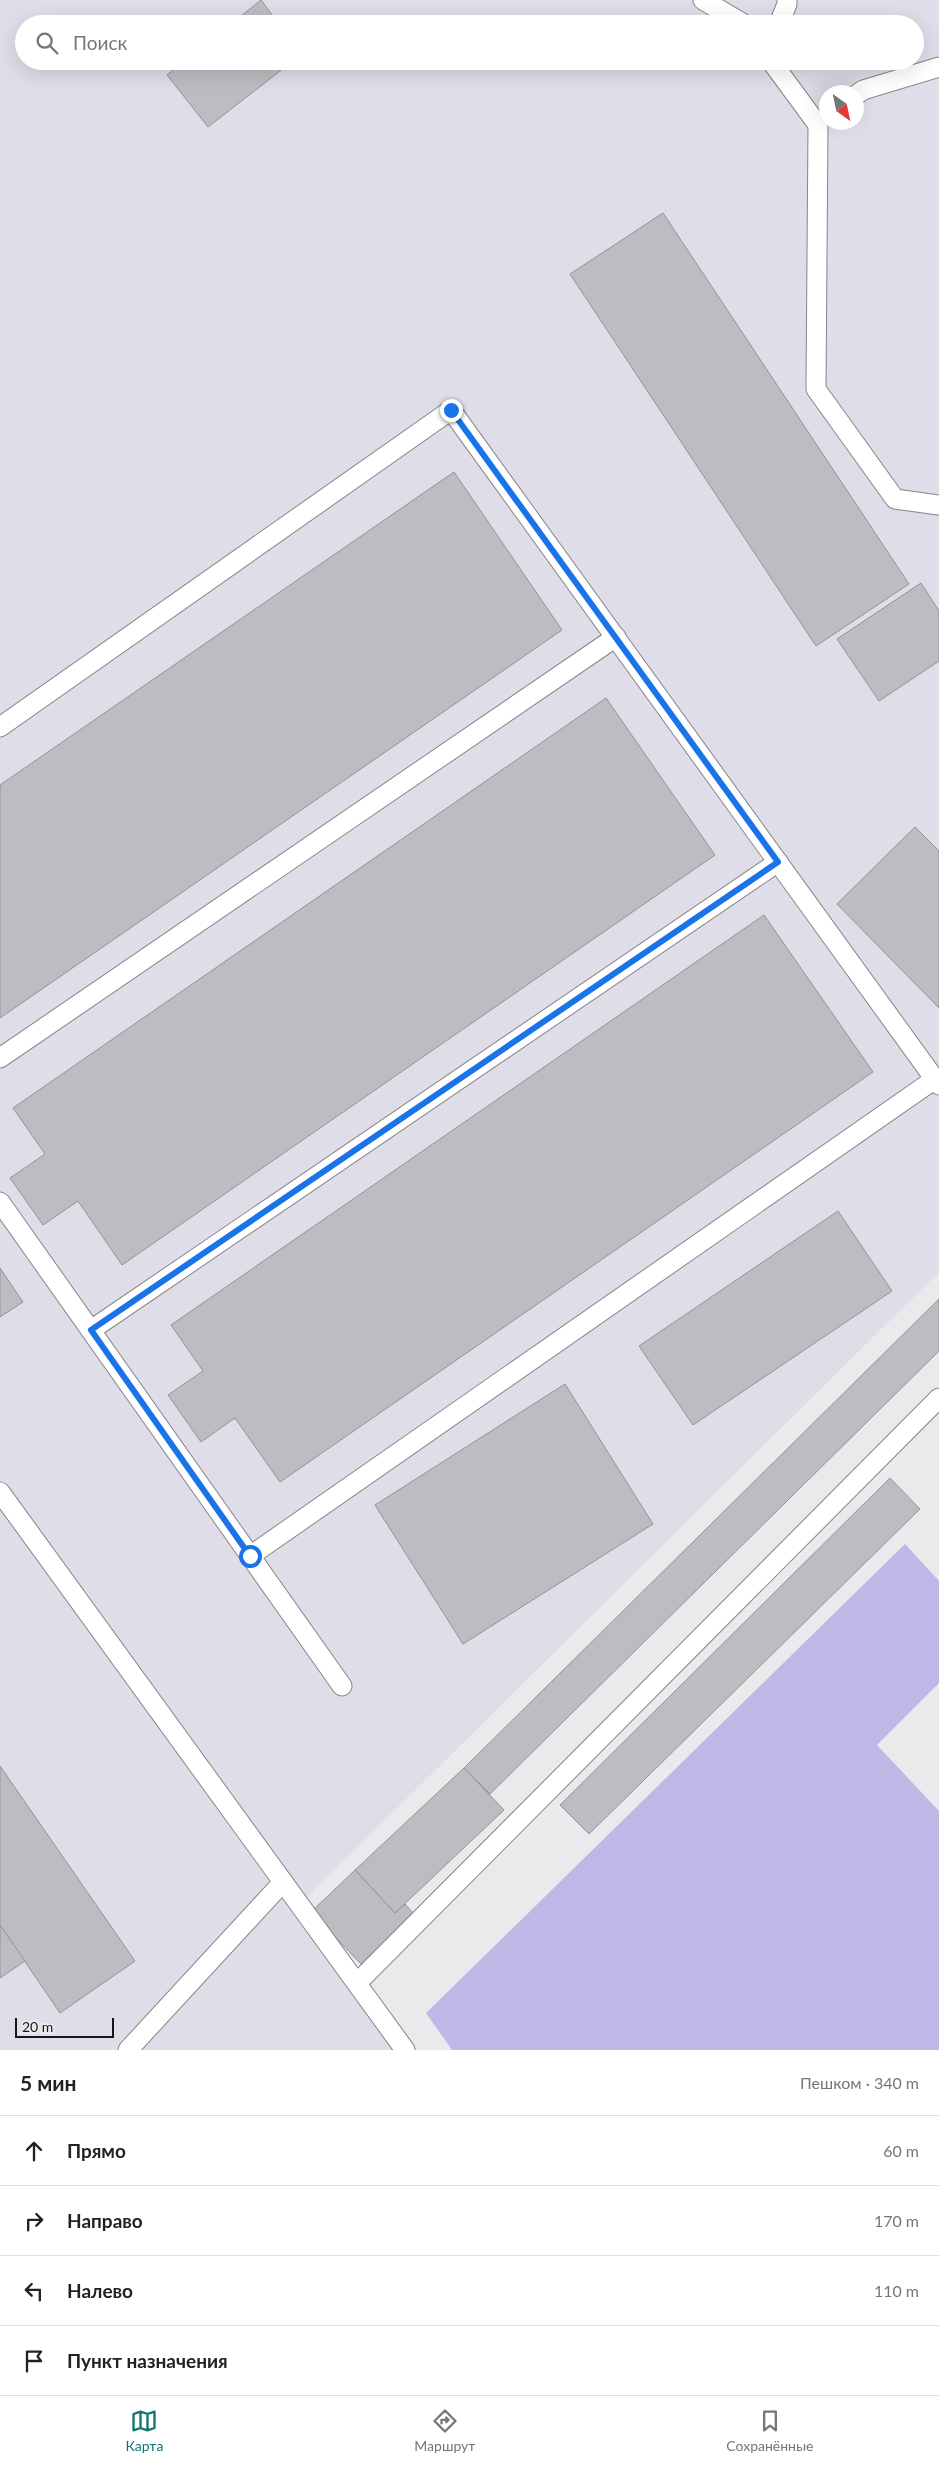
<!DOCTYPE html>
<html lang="ru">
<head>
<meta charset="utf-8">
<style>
  body { margin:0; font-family:Lato,sans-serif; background:#f2f2f2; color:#222 }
  .compass { position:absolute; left:819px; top:85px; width:45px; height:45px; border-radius:50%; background:#fff; box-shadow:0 5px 20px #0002; rotate:147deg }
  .scale { position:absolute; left:15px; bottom:12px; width:99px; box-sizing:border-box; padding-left:5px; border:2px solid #161618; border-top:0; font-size:14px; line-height:18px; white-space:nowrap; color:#161618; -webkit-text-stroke:4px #eaeaed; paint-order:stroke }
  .stop { position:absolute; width:15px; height:15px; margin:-11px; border:4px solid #1a73e8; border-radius:50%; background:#fff }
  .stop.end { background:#1a73e8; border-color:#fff; box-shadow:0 1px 5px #0008 }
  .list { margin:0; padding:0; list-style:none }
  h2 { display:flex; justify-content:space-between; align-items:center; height:65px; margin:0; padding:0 20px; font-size:21px }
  h2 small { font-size:16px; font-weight:400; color:#767676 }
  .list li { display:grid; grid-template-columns:32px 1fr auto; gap:15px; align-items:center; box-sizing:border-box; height:70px; padding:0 20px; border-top:1px solid #e0e0e0 }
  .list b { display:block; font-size:19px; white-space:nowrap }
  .list em { font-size:16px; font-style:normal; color:#767676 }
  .icon { flex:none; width:28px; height:28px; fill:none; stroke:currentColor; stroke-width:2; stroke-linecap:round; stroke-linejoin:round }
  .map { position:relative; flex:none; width:939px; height:2050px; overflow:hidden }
  .search { position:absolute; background:#fff; box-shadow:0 5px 20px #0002; left:15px; right:15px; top:15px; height:55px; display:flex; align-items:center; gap:12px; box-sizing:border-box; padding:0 18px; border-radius:28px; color:#767676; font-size:19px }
  .sheet { height:345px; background:#fff }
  nav { display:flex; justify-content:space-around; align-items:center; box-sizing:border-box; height:70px; border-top:1px solid #e0e0e0; background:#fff; font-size:14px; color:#767676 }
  nav a { display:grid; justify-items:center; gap:2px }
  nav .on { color:#0f766e }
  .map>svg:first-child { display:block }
</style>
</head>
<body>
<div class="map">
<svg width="939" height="2050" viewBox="0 0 939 2050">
  <rect width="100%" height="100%" fill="#eaeaed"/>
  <path fill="#dedde8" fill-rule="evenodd" d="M0,0H939V1272L294,1910L398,2050H0ZM24,24H915V61H24ZM826,92H856V122H826Z"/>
  <path fill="#c0b7e7" d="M905,1544L939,1581V1683L877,1745L939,1811V2050H452L426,2013Z"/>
  <g fill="#bdbcc0" stroke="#949396">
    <path d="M261,0L279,24H231Z"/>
    <path d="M184,61H293L208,127L167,75Z"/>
    <path d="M663,213L909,584L816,646L570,274Z"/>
    <path d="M454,472L562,630L0,1018V785Z"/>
    <path d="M921,583L939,611V661L879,701L837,639Z"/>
    <path d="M606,698L715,855L122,1265L78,1201L43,1225L10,1178L45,1154L13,1108Z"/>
    <path d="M915,827L939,851V1008L837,904Z"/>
    <path d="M764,915L873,1072L280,1482L235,1418L201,1442L168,1395L203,1371L171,1325Z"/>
    <path d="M838,1211L892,1291L693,1425L639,1346Z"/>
    <path d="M0,1268L23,1302L0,1317Z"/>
    <path d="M939,1299V1351L490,1794L464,1768Z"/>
    <path d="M565,1384L653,1524L463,1644L375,1505Z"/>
    <path d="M890,1478L920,1509L589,1834L560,1805Z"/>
    <path d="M0,1766L135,1961L60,2013L0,1925Z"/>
    <path d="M464,1768L504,1810L395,1913L355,1870Z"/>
    <path d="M355,1870L395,1913L405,1904L414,1914L361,1964L311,1912Z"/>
    <path d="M0,1925L25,1961L0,1978Z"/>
  </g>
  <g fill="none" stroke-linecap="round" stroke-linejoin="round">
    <g stroke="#868589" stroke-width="21">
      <g id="lane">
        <path d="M703,0L744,24"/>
        <path d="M779,24L787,4V0"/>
        <path d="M771,61L818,125L816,389L895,499L939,505"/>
        <path d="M856,95L863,90L939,67"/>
        <path d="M0,727L451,410L939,1085"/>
        <path d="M0,1058L616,637"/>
        <path d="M0,1202L342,1686"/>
        <path d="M91,1330L778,862"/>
        <path d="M0,1492L405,2050"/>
        <path d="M250,1556L935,1079"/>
        <path d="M357,1983L939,1398"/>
        <path d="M128,2050L283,1882"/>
      </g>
    </g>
    <use href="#lane" stroke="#fff" stroke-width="19"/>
  </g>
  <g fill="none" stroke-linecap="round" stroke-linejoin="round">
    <path stroke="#1a73e8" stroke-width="6" d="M250,1556L91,1330L778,862L451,410"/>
  </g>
</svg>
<svg class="compass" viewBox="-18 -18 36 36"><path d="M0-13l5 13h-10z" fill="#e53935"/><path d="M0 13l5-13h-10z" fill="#767676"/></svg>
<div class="scale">20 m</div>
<div class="stop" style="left:250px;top:1556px"></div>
<div class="stop end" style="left:451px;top:410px"></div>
<div class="search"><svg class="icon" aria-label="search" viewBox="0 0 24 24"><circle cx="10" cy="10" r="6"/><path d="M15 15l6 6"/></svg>Поиск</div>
</div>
<section class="sheet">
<h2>5 мин<small>Пешком · 340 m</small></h2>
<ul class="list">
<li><svg class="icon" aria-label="ahead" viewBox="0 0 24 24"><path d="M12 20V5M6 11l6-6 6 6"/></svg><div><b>Прямо</b></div><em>60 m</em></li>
<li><svg class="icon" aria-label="right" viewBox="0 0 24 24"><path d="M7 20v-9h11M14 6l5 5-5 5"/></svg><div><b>Направо</b></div><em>170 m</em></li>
<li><svg class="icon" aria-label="left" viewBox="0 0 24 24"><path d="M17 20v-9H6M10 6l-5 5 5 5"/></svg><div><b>Налево</b></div><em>110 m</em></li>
<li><svg class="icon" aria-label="arrive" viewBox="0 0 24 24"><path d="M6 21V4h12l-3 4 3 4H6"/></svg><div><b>Пункт назначения</b></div></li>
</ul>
</section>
<nav>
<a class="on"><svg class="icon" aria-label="map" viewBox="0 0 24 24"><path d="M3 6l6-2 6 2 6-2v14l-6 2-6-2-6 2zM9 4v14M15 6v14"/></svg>Карта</a>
<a><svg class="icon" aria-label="directions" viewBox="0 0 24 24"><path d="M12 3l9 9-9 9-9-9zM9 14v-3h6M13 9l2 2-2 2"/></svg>Маршрут</a>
<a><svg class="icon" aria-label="saved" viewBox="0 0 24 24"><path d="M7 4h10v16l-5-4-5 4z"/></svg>Сохранённые</a>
</nav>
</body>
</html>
